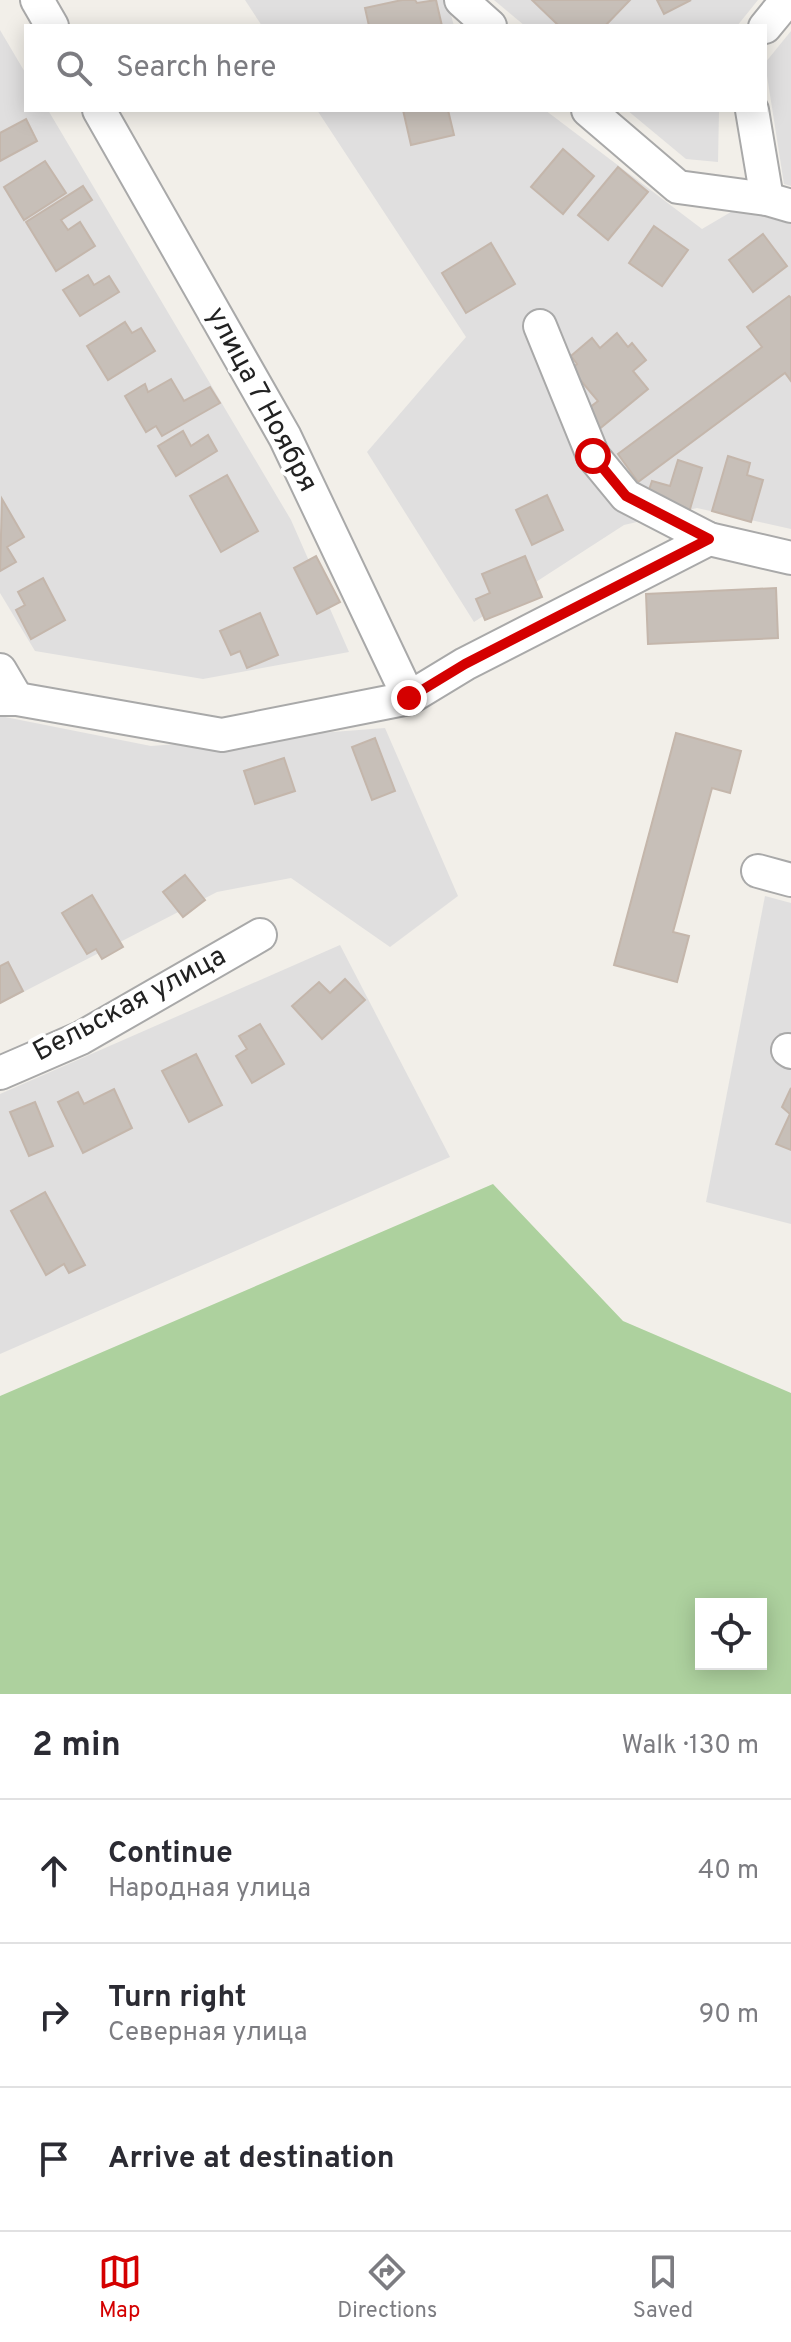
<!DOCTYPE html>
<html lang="en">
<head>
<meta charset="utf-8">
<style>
  body { margin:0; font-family:Overpass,sans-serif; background:#f2f2f3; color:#2b2b33 }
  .controls { position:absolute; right:24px; bottom:24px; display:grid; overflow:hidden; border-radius:0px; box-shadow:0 4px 20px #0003 }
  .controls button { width:72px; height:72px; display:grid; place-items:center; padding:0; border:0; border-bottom:2px solid #e1e1e2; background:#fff; color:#2b2b33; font:40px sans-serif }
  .stop { position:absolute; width:24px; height:24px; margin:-18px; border:6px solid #d40000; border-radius:50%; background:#fff }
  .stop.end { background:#d40000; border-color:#fff; box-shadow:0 2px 8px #0008 }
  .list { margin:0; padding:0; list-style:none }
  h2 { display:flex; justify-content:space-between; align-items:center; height:104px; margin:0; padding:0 32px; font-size:34px }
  h2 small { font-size:26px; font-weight:400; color:#7c7c81 }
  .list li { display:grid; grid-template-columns:52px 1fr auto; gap:24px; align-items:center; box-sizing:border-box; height:144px; padding:0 32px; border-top:2px solid #e1e1e2 }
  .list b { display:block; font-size:30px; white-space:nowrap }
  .list p { margin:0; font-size:26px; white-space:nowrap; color:#7c7c81 }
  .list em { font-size:26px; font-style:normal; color:#7c7c81 }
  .icon { flex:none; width:44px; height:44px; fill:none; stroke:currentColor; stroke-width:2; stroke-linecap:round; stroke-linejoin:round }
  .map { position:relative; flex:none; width:791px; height:1694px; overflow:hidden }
  .search { position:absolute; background:#fff; box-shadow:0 4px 20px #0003; left:24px; right:24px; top:24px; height:88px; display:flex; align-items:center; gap:20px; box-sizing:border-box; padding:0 28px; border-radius:0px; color:#7c7c81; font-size:30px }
  .sheet { height:536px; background:#fff }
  nav { display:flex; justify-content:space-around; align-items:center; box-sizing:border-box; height:112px; border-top:2px solid #e1e1e2; background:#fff; font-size:22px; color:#7c7c81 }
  nav a { display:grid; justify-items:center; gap:4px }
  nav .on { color:#d40000 }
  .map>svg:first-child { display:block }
</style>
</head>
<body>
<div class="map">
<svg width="791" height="1694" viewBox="0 0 791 1694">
  <rect width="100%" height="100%" fill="#f2efe9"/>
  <g fill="#e0dfdf">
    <path d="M245,0H447L454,26H262Z"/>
    <path d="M494,0H758L737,26H525Z"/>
    <path d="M0,30L26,74V110H48L291,520L349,652L203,679L35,651L0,593Z"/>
    <path d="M791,31V186L784,184L765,63Z"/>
    <path d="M317,110H545L702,229L736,209L791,224V529L697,508L624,525L474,622L367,452L466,337Z"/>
    <path d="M627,110H719L718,162L686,159Z"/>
    <path d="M0,716L151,746L385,728L458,896L390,947L291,878L217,892L0,1004Z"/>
    <path d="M765,896L791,903V1224L706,1202Z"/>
    <path d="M340,945L450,1157L0,1354V1094Z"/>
  </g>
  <path fill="#add19e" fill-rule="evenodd" d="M493,1184L623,1321L791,1393V1694H0V1396ZM701,1604H761V1664H701Z"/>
  <g fill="#c7bfb8" stroke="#c4b6ab" stroke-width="2">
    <path d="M402,0H415L417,3L436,0L442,26H369L365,8Z"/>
    <path d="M532,0H630L605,26H559Z"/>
    <path d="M657,0H691L664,14Z"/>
    <path d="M403,110H448L454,135L411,145Z"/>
    <path d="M26,119L37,141L0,161V133Z"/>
    <path d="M563,149L594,176L563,214L531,187Z"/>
    <path d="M45,161L66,193L24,220L4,187Z"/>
    <path d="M618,167L648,192L608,240L578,215Z"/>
    <path d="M83,186L92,200L61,220L68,230L80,222L95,246L56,271L26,222Z"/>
    <path d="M654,226L688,250L662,286L629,263Z"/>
    <path d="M763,234L787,266L753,292L729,260Z"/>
    <path d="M491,243L515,284L466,313L442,273Z"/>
    <path d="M88,275L94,285L109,276L119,292L80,316L63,290Z"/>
    <path d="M789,296L791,298V381L785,373L638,482L618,454L762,347L747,327Z"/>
    <path d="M125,322L132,333L141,328L155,351L108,380L87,346Z"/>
    <path d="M617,333L628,347L632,343L646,360L633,371L648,389L598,430L584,412L598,401L571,369L577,364L571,356L592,338L600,348Z"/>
    <path d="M171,379L184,401L210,387L220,403L162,436L156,426L146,432L125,396L145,384L148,392Z"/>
    <path d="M183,431L191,446L208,435L217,451L176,476L158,446Z"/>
    <path d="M728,456L750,463L747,475L763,480L751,522L712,511Z"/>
    <path d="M678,460L702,468L688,516L647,496L652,481L670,486Z"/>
    <path d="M227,475L258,531L221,552L190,496Z"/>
    <path d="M547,495L563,530L532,545L516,510Z"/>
    <path d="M2,499L24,537L7,547L16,562L0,571Z"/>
    <path d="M316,556L340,602L317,614L294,568Z"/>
    <path d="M525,556L542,597L485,620L476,599L490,593L482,574Z"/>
    <path d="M43,578L65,620L31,639L16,610L25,605L18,592Z"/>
    <path d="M776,588L778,638L648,644L646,594Z"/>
    <path d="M260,613L278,655L247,668L240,651L231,655L220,631Z"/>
    <path d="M676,733L741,751L730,793L712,788L673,932L689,936L677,982L614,965Z"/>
    <path d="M375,738L395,791L372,800L352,747Z"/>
    <path d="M284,758L295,791L255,804L244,771Z"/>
    <path d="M185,875L205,900L183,917L163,892Z"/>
    <path d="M92,895L123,947L102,959L96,949L87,954L62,913Z"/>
    <path d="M8,962L23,991L0,1003V966Z"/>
    <path d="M345,979L365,1000L322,1039L292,1006L319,982L330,993Z"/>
    <path d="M260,1024L284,1064L252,1083L236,1056L247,1049L239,1036Z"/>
    <path d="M196,1054L222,1105L189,1122L162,1071Z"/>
    <path d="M791,1088V1150L776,1144L790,1114L782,1107Z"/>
    <path d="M114,1089L132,1128L83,1153L58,1102L78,1092L84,1104Z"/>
    <path d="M35,1102L53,1146L29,1156L10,1112Z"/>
    <path d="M45,1192L85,1265L69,1273L64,1264L46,1275L11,1211Z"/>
  </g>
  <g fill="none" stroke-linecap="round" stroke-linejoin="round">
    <g stroke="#a9a9a9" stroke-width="36">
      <g id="minor">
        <path d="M37,0L52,26"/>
        <path d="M461,0L490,26"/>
        <path d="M765,27L787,0"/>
        <path d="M99,110L285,437L409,698"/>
        <path d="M588,110L678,187L767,199L791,206"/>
        <path d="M752,110L767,199"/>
        <path d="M540,326L593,456L626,496L709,539L791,558"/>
        <path d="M0,670L17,699"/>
        <path d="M0,699H17L222,735L409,698L465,664L709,539"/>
        <path d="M758,871L791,880"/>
        <path d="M788,1050L791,1052"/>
        <path d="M0,1073L81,1038L260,935"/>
      </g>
    </g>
    <use href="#minor" stroke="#fff" stroke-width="32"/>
  </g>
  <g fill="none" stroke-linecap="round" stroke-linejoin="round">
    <path stroke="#d40000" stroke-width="10" d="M409,698L465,664L709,539L626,496L593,456"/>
  </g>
  <g text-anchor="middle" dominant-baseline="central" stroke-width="8" stroke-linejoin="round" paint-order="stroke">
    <g font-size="28" fill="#222" stroke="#fff">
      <text transform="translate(261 400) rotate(62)">улица 7 Ноября</text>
      <text transform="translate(130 1005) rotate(-28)">Бельская улица</text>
    </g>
  </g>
</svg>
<div class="controls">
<button><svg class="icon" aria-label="locate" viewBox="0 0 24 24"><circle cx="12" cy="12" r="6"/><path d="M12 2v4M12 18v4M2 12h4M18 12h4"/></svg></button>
</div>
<div class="stop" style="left:593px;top:456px"></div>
<div class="stop end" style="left:409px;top:698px"></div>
<div class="search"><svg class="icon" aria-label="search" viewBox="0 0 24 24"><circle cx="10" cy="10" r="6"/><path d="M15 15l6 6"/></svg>Search here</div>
</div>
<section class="sheet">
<h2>2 min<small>Walk · 130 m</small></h2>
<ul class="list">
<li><svg class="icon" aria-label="ahead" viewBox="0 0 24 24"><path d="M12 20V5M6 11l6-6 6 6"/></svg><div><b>Continue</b><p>Народная улица</p></div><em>40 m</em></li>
<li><svg class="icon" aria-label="right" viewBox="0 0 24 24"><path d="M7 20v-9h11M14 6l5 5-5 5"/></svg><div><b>Turn right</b><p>Северная улица</p></div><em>90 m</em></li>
<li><svg class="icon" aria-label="arrive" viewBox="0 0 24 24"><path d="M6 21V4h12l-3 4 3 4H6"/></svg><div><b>Arrive at destination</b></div></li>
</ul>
</section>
<nav>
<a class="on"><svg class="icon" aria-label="map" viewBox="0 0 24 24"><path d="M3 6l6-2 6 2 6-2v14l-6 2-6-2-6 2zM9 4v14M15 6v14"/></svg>Map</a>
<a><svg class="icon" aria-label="directions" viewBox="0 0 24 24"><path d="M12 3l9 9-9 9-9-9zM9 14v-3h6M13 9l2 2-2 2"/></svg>Directions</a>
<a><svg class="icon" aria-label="saved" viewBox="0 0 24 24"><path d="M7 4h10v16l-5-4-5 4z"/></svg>Saved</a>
</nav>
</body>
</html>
